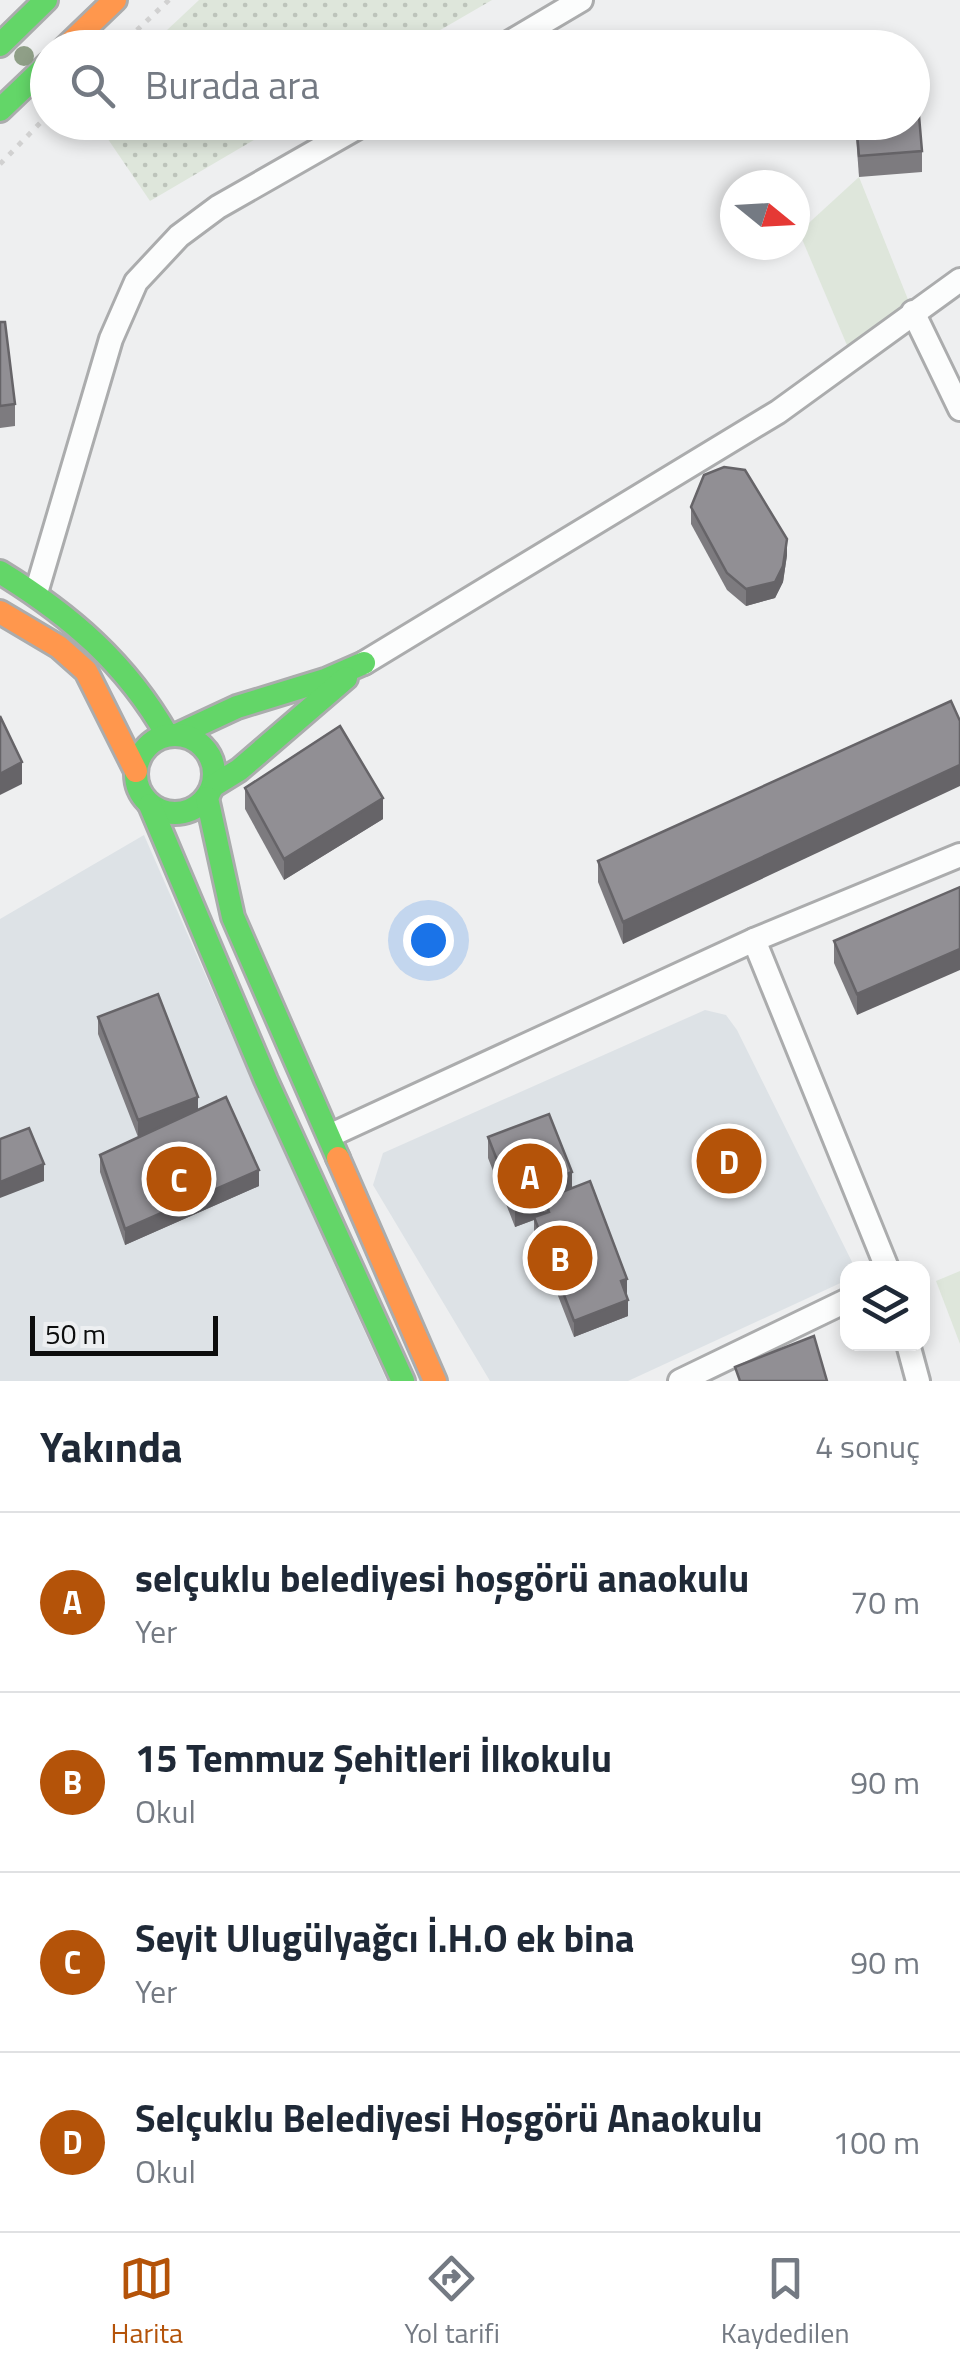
<!DOCTYPE html>
<html lang="tr">
<head>
<meta charset="utf-8">
<style>
  body { margin:0; font-family:"Titillium Web",sans-serif; background:#f2f2f3; color:#1f2937 }
  .controls { position:absolute; right:30px; bottom:30px; display:grid; overflow:hidden; border-radius:20px; box-shadow:0 5px 15px #0003 }
  .controls button { width:90px; height:90px; display:grid; place-items:center; padding:0; border:0; border-bottom:2px solid #e0e1e3; background:#fff; color:#1f2937; font:50px sans-serif }
  .compass { position:absolute; left:720px; top:170px; width:90px; height:90px; border-radius:50%; background:#fff; box-shadow:0 5px 15px #0003; rotate:108deg }
  .scale { position:absolute; left:30px; bottom:25px; width:188px; box-sizing:border-box; padding-left:10px; border:5px solid #0c0d0d; border-top:0; font-size:28px; line-height:35px; white-space:nowrap; color:#0c0d0d; -webkit-text-stroke:8px #edeff1; paint-order:stroke }
  .you { position:absolute; left:428px; top:940px; width:35px; height:35px; margin:-25px; border:8px solid #fff; border-radius:50%; background:#1a73e8; box-shadow:0 0 0 15px #1a73e833 }
  .badge { display:grid; place-items:center; width:65px; height:65px; border-radius:50%; background:#b45309; color:#fff; font-size:32px; font-weight:700 }
  .pin { position:absolute; translate:-50% -50%; border:5px solid #fff; box-shadow:0 2px 10px #0006 }
  .list { margin:0; padding:0; list-style:none }
  h2 { display:flex; justify-content:space-between; align-items:center; height:130px; margin:0; padding:0 40px; font-size:42px }
  h2 small { font-size:32px; font-weight:400; color:#747a83 }
  .list li { display:grid; grid-template-columns:65px 1fr auto; gap:30px; align-items:center; box-sizing:border-box; height:180px; padding:0 40px; border-top:2px solid #e0e1e3 }
  .list b { display:block; font-size:38px; white-space:nowrap }
  .list p { margin:0; font-size:32px; white-space:nowrap; color:#747a83 }
  .list em { font-size:32px; font-style:normal; color:#747a83 }
  .icon { flex:none; width:55px; height:55px; fill:none; stroke:currentColor; stroke-width:2; stroke-linecap:round; stroke-linejoin:round }
  .map { position:relative; flex:none; width:960px; height:1381px; overflow:hidden }
  .search { position:absolute; background:#fff; box-shadow:0 5px 15px #0003; left:30px; right:30px; top:30px; height:110px; display:flex; align-items:center; gap:25px; box-sizing:border-box; padding:0 35px; border-radius:55px; color:#747a83; font-size:38px }
  .sheet { height:850px; background:#fff }
  nav { display:flex; justify-content:space-around; align-items:center; box-sizing:border-box; height:140px; border-top:2px solid #e0e1e3; background:#fff; font-size:28px; color:#747a83 }
  nav a { display:grid; justify-items:center; gap:5px }
  nav .on { color:#b45309 }
  .map>svg:first-child { display:block }
</style>
</head>
<body>
<div class="map">
<svg width="960" height="1381" viewBox="0 0 960 1381">
  <defs>
    <pattern id="park-dots" width="8" height="8" patternUnits="userSpaceOnUse" patternTransform="scale(2.5)"><rect width="8" height="8" fill="#dee6db"/><path d="M2 2h.1M6 6h.1" fill="none" stroke="#bdc4bb" stroke-width="1.8" stroke-linecap="round"/></pattern>
  </defs>
  <rect width="100%" height="100%" fill="#eeeff0"/>
  <g fill="#dde2e6">
    <path d="M144,835L262,1104L387,1381H0V919Z"/>
    <path d="M705,1010L726,1015L737,1030L855,1268H848L847,1280L628,1381H490L373,1185L383,1153Z"/>
  </g>
  <g fill="#dee6db">
    <path d="M859,177L913,312L852,357L799,232Z"/>
    <path d="M960,1271V1344L936,1281Z"/>
  </g>
  <g fill="url(#park-dots)">
    <path d="M199,0H492L411,47H149Z"/>
    <path d="M97,123H283L150,201Z"/>
  </g>
  <g fill="none" stroke-linecap="round" stroke-linejoin="round">
    <g stroke="#abacad" stroke-width="28">
      <g id="street">
        <path d="M500,48L581,0"/>
        <path d="M913,312L960,409"/>
        <path d="M36,593L111,339L136,282L179,236L218,207L367,122"/>
        <path d="M364,663L778,412L960,280"/>
        <path d="M754,940L887,1268"/>
        <path d="M329,1136L754,940L960,855"/>
        <path d="M908,1344L918,1381"/>
        <path d="M680,1381L848,1300"/>
      </g>
    </g>
    <g stroke="#abacad" stroke-width="28">
      <g id="fast">
        <path d="M0,45L46,0"/>
        <path d="M0,110L48,64"/>
        <path d="M0,572C70,615 126,663 167,735"/>
        <path d="M179,734L237,707L325,680L364,663"/>
        <circle cx="175" cy="774" r="39"/>
        <path d="M213,786L239,770L346,678"/>
        <path d="M207,798L233,917L338,1158"/>
        <path d="M150,805L266,1080L403,1381"/>
      </g>
    </g>
    <g stroke="#abacad" stroke-width="28">
      <g id="slow">
        <path d="M65,48L115,0"/>
        <path d="M0,612L59,647L86,671L136,771"/>
        <path d="M338,1158L435,1381"/>
      </g>
    </g>
    <g stroke="#d1d1d1" stroke-width="5" stroke-dasharray="5 8" stroke-linecap="butt">
      <path d="M118,48L169,0"/>
      <path d="M0,164L48,115"/>
    </g>
    <use href="#street" stroke="#fcfdfd" stroke-width="22"/>
    <use href="#fast" stroke="#63d668" stroke-width="22"/>
    <use href="#slow" stroke="#ff974d" stroke-width="22"/>
  </g>
  <circle fill="#8f9f87" cx="24" cy="56" r="10"/>
  <g fill="#7d7b7f">
    <path d="M855,122H912L922,151V172L859,177Z"/>
    <path d="M0,322L15,404V426L0,428Z"/>
    <path d="M691,507L787,555L783,582L775,598L746,606L727,590L691,524Z"/>
    <path d="M951,701L623,944L598,882V861Z"/>
    <path d="M245,788L383,819L284,880L245,809Z"/>
    <path d="M960,887L857,1015L834,963V941Z"/>
    <path d="M98,1017L198,1110L259,1186L125,1245L100,1172V1155L138,1137L98,1034Z"/>
    <path d="M488,1137L572,1189L627,1295L628,1316L574,1337L534,1234V1220L515,1227L488,1158Z"/>
  </g>
  <g fill="#666468">
    <path d="M787,539V555L783,582L775,598L746,606V589Z"/>
    <path d="M22,762V784L0,795V774Z"/>
    <path d="M960,765V786L623,944V922Z"/>
    <path d="M383,798V819L284,880V859Z"/>
    <path d="M960,949V970L857,1015V994Z"/>
    <path d="M198,1097V1113L138,1137V1120Z"/>
    <path d="M44,1164V1181L0,1198V1182Z"/>
    <path d="M259,1170V1186L125,1245V1229Z"/>
    <path d="M572,1172V1194L544,1199V1216L515,1227V1206L562,1176Z"/>
    <path d="M627,1279V1295L621,1298V1281Z"/>
    <path d="M628,1300V1316L574,1337V1321Z"/>
  </g>
  <g fill="#918f94" stroke="#666468" stroke-width="2.5">
    <path d="M912,104H918L922,151L859,156L856,122H912Z"/>
    <path d="M0,322H5L15,404L0,406Z"/>
    <path d="M724,467L745,470L787,539L783,566L775,582L746,589L727,573L691,507L704,475Z"/>
    <path d="M951,701L960,721V765L623,922L598,861Z"/>
    <path d="M0,716L22,762L0,774Z"/>
    <path d="M340,726L383,798L284,859L245,788Z"/>
    <path d="M960,887V949L857,994L834,941Z"/>
    <path d="M158,994L198,1097L138,1120L98,1017Z"/>
    <path d="M226,1097L259,1170L125,1229L100,1155Z"/>
    <path d="M549,1114L572,1172L562,1176L565,1186L515,1206L488,1137Z"/>
    <path d="M29,1128L44,1164L0,1182V1139Z"/>
    <path d="M590,1181L627,1279L621,1281L628,1300L574,1321L534,1217L549,1212L544,1199Z"/>
    <path d="M814,1336L827,1381H740L735,1367Z"/>
  </g>
</svg>
<div class="controls">
<button><svg class="icon" aria-label="layers" viewBox="0 0 24 24"><path d="M12 4l9 5-9 5-9-5zM3 14l9 5 9-5"/></svg></button>
</div>
<svg class="compass" viewBox="-18 -18 36 36"><path d="M0-13l5 13h-10z" fill="#e53935"/><path d="M0 13l5-13h-10z" fill="#747a83"/></svg>
<div class="scale">50 m</div>
<div class="you"></div>
<div class="pin badge" style="left:530px;top:1176px">A</div>
<div class="pin badge" style="left:560px;top:1258px">B</div>
<div class="pin badge" style="left:179px;top:1179px">C</div>
<div class="pin badge" style="left:729px;top:1161px">D</div>
<div class="search"><svg class="icon" aria-label="search" viewBox="0 0 24 24"><circle cx="10" cy="10" r="6"/><path d="M15 15l6 6"/></svg>Burada ara</div>
</div>
<section class="sheet">
<h2>Yakında<small>4 sonuç</small></h2>
<ul class="list">
<li><span class="badge">A</span><div><b>selçuklu belediyesi hoşgörü anaokulu</b><p>Yer</p></div><em>70 m</em></li>
<li><span class="badge">B</span><div><b>15 Temmuz Şehitleri İlkokulu</b><p>Okul</p></div><em>90 m</em></li>
<li><span class="badge">C</span><div><b>Seyit Ulugülyağcı İ.H.O ek bina</b><p>Yer</p></div><em>90 m</em></li>
<li><span class="badge">D</span><div><b>Selçuklu Belediyesi Hoşgörü Anaokulu</b><p>Okul</p></div><em>100 m</em></li>
</ul>
</section>
<nav>
<a class="on"><svg class="icon" aria-label="map" viewBox="0 0 24 24"><path d="M3 6l6-2 6 2 6-2v14l-6 2-6-2-6 2zM9 4v14M15 6v14"/></svg>Harita</a>
<a><svg class="icon" aria-label="directions" viewBox="0 0 24 24"><path d="M12 3l9 9-9 9-9-9zM9 14v-3h6M13 9l2 2-2 2"/></svg>Yol tarifi</a>
<a><svg class="icon" aria-label="saved" viewBox="0 0 24 24"><path d="M7 4h10v16l-5-4-5 4z"/></svg>Kaydedilen</a>
</nav>
</body>
</html>
